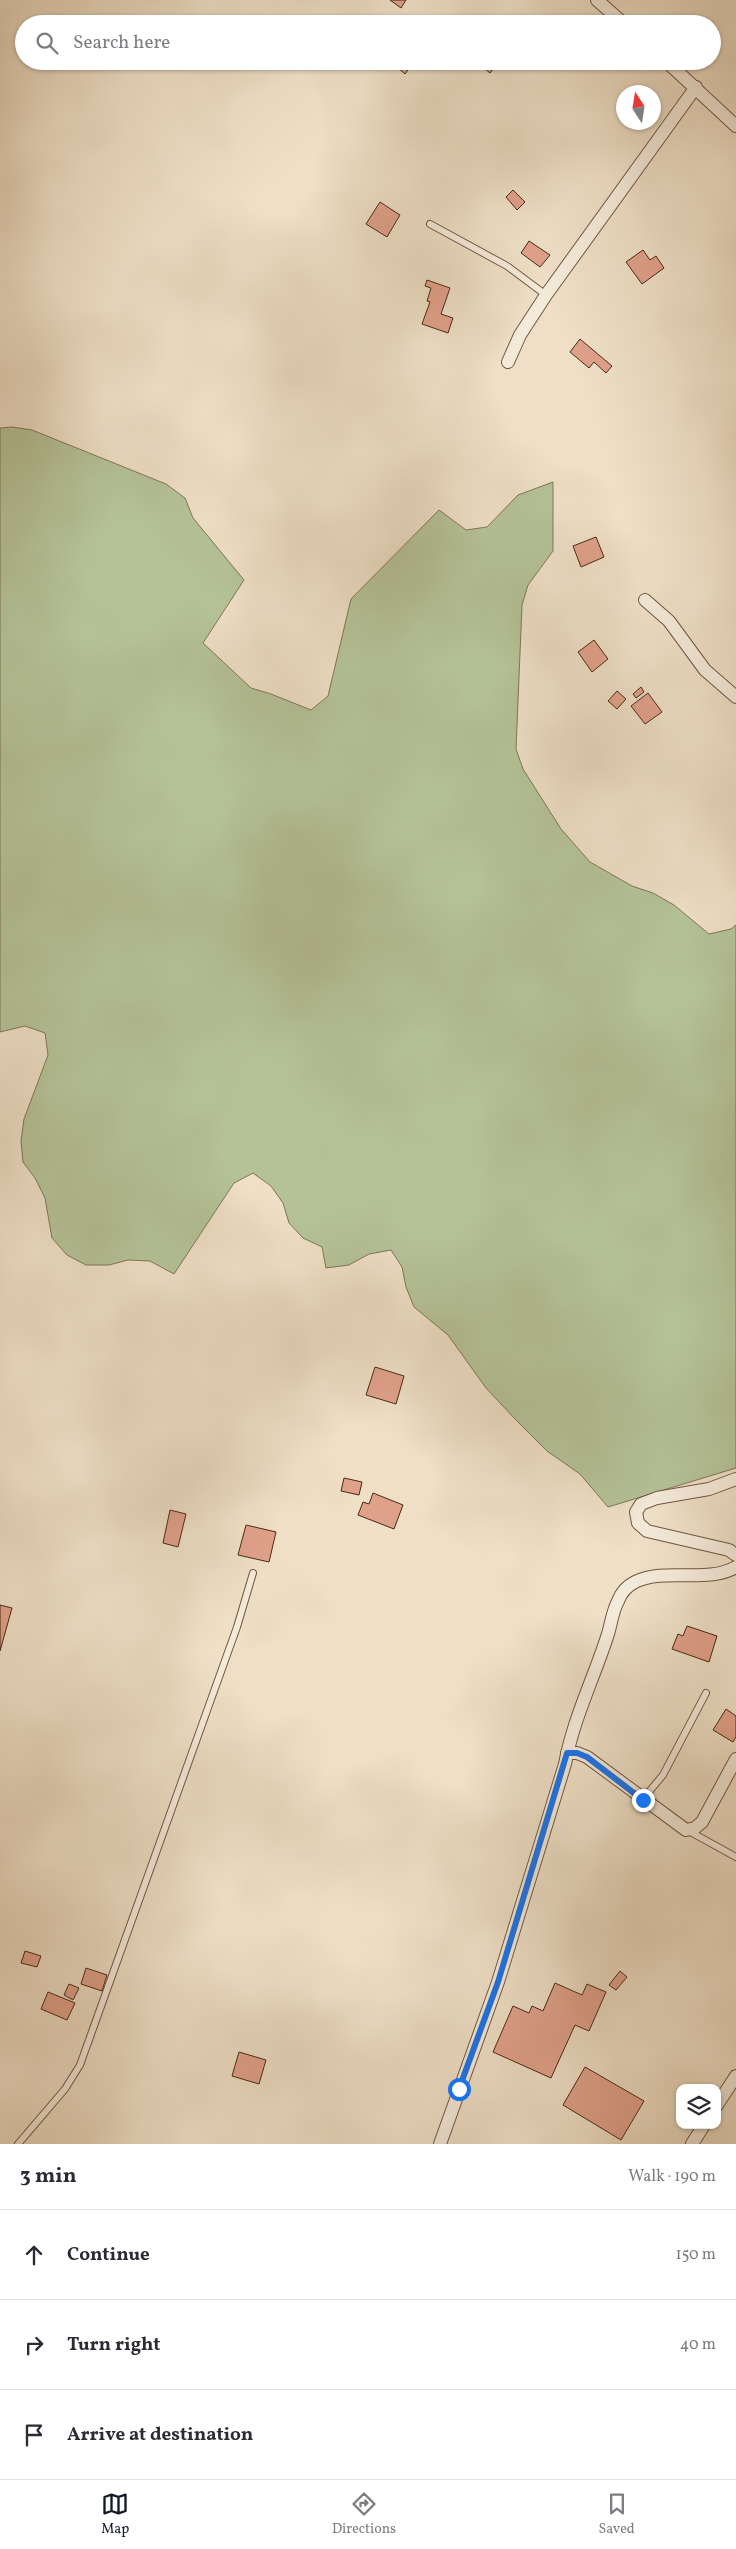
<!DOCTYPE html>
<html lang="en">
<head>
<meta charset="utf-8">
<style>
  body { margin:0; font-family:Vollkorn,serif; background:#f2f2f3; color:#2b2b33 }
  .controls { position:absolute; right:15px; bottom:15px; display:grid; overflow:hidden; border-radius:10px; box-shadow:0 1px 4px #0004 }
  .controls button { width:45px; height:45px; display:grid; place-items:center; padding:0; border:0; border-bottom:1px solid #e1e1e2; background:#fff; color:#2b2b33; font:25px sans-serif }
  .compass { position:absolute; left:616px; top:85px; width:45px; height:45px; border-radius:50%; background:#fff; box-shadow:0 1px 4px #0004; rotate:348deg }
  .stop { position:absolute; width:15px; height:15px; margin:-11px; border:4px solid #1a73e8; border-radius:50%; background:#fff }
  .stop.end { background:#1a73e8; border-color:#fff; box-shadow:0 1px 5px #0008 }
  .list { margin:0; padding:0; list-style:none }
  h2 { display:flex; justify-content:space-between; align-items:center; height:65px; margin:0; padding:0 20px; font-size:21px }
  h2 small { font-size:16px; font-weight:400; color:#7c7c81 }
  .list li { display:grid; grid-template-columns:32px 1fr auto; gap:15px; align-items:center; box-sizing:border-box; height:90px; padding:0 20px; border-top:1px solid #e1e1e2 }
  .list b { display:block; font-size:19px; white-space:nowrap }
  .list em { font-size:16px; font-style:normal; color:#7c7c81 }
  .icon { flex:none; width:28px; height:28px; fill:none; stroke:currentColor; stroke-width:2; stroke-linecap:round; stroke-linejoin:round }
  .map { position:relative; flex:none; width:736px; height:2144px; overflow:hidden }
  .search { position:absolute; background:#fff; box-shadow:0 1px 4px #0004; left:15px; right:15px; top:15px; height:55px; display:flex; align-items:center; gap:12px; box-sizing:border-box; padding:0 18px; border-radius:28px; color:#7c7c81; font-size:19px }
  .sheet { height:335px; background:#fff }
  nav { display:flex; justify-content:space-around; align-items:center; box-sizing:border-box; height:70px; border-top:1px solid #e1e1e2; background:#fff; font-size:14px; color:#7c7c81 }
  nav a { display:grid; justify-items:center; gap:2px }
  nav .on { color:#111827 }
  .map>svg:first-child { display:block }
</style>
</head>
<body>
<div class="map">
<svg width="736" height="2144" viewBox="0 0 736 2144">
  <rect width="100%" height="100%" fill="#eedfc6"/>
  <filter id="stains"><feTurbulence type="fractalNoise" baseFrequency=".004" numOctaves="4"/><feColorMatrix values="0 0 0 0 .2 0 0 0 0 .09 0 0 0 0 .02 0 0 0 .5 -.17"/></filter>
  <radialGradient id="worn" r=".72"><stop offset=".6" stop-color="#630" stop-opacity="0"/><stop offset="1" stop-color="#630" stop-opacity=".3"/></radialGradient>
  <path fill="#b5c298" stroke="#7f7656" d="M12,427L32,430L166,484L185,498L193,518L244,580L203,643L251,688L271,694L311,710L328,696L351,599L439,510L466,530L487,527L518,495L553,482V551L528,585L522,605L516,749L523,769L561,829L590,862L632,886L653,893L674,905L709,934L731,929L736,925V1468L608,1507L580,1474L547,1451L516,1420L486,1388L448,1335L414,1307L406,1287L402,1267L391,1250L369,1254L349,1265L326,1268L322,1247L303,1238L289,1223L283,1203L271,1186L253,1173L234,1183L174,1274L150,1261L128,1260L109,1265H86L67,1255L52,1238L45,1198L35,1178L23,1162L21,1141L24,1119L48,1055L45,1033L25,1026L0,1032V428Z"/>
  <g fill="#e0a18b" stroke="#492a14">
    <path d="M390,0H406L401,8Z"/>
    <path d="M390,61H414L405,74Z"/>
    <path d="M476,61H500L490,73Z"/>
    <path d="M513,190L525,202L517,210L506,197Z"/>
    <path d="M380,202L400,215L387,237L366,224Z"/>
    <path d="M529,241L550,255L540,267L521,253Z"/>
    <path d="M643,250L650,260L656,256L664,268L642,284L626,262Z"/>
    <path d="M427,280L450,288L441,314L453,318L448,333L422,324L430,302L427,301L431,288L425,286Z"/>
    <path d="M580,339L612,366L606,373L594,362L589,368L570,352Z"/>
    <path d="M596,537L604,557L581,567L573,546Z"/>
    <path d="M594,640L608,659L592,672L578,652Z"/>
    <path d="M641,687L644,692L636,698L633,694Z"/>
    <path d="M617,691L626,699L617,709L608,701Z"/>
    <path d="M648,693L662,712L645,724L631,706Z"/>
    <path d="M375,1367L404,1376L396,1404L366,1395Z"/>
    <path d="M344,1478L362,1482L359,1495L341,1491Z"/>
    <path d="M373,1493L403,1505L394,1529L358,1515L363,1502L369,1504Z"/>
    <path d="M170,1510L186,1514L178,1547L163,1543Z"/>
    <path d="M246,1525L276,1532L269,1562L238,1555Z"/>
    <path d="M0,1605L12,1608L0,1651Z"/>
    <path d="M687,1626L717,1636L709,1662L672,1649L678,1634L683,1636Z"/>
    <path d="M726,1709L736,1716V1737L733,1742L713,1730Z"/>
    <path d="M25,1951L41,1956L37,1967L21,1963Z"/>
    <path d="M86,1968L107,1975L102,1991L81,1984Z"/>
    <path d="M620,1971L627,1977L616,1990L609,1985Z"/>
    <path d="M555,1983L582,1995L587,1984L606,1992L589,2031L575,2025L551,2078L493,2052L513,2006L529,2013L532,2006L543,2011Z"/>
    <path d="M69,1984L79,1988L73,2000L64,1995Z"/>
    <path d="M48,1992L75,2003L67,2020L41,2009Z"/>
    <path d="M239,2052L266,2060L259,2084L232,2076Z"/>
    <path d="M585,2067L644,2101L621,2140L563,2105Z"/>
  </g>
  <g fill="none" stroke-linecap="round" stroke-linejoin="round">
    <g stroke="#725740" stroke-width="8">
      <g id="lane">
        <path d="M430,224L507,266L546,295"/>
        <path d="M643,1799L663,1775L706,1693"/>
        <path d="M687,1830L736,1857"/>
        <path d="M18,2144L65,2089L80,2065L237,1627L253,1573"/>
      </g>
    </g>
    <g stroke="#725740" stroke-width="14">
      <g id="street">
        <path d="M597,0L624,24"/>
        <path d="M666,61L736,126"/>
        <path d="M508,362L520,335L546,295L696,87"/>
        <path d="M645,600L669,621L705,670L736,697"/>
        <path d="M736,1479L709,1489L657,1498L641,1504L636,1512L638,1523L647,1531L729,1550L736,1555"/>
        <path d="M567,1753H577L587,1757L686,1830L695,1828L702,1822L736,1759"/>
        <path d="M717,2105L736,2076"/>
        <path d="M440,2144L498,1982L565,1764C573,1720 593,1680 607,1637C611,1626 612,1612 618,1601C621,1593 627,1586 635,1582C666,1567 706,1584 736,1567"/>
        <path d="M692,2144L704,2125"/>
      </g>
    </g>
    <use href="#lane" stroke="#f4eada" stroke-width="6"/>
    <use href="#street" stroke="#f4eada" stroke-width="12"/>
  </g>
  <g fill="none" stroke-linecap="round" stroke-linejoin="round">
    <path stroke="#1a73e8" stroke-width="6" d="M459,2089L498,1982L567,1753H577L587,1757L643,1800"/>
  </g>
  <rect width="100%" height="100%" filter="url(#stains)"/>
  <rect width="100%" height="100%" fill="url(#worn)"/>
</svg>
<div class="controls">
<button><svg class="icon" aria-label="layers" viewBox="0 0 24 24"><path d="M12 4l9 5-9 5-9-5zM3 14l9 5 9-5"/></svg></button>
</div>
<svg class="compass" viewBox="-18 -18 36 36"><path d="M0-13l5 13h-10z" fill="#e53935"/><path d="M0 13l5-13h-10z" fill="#7c7c81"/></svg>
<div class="stop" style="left:459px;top:2089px"></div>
<div class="stop end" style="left:643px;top:1800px"></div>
<div class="search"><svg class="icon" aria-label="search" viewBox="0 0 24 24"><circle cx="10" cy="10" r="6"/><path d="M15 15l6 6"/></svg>Search here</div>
</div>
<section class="sheet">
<h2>3 min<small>Walk · 190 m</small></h2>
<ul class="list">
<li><svg class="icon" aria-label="ahead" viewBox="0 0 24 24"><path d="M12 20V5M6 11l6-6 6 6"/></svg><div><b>Continue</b></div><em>150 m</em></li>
<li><svg class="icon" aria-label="right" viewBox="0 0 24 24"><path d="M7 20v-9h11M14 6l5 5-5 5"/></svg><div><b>Turn right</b></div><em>40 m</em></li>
<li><svg class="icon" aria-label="arrive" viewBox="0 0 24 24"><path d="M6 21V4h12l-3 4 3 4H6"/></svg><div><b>Arrive at destination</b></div></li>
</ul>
</section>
<nav>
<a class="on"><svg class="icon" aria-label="map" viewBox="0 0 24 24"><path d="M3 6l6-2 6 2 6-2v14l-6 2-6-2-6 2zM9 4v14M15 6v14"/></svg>Map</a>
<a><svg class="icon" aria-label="directions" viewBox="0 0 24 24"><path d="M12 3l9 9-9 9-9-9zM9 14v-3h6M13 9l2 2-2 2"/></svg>Directions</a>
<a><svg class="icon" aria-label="saved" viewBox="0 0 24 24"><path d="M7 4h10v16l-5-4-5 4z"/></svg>Saved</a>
</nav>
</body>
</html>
